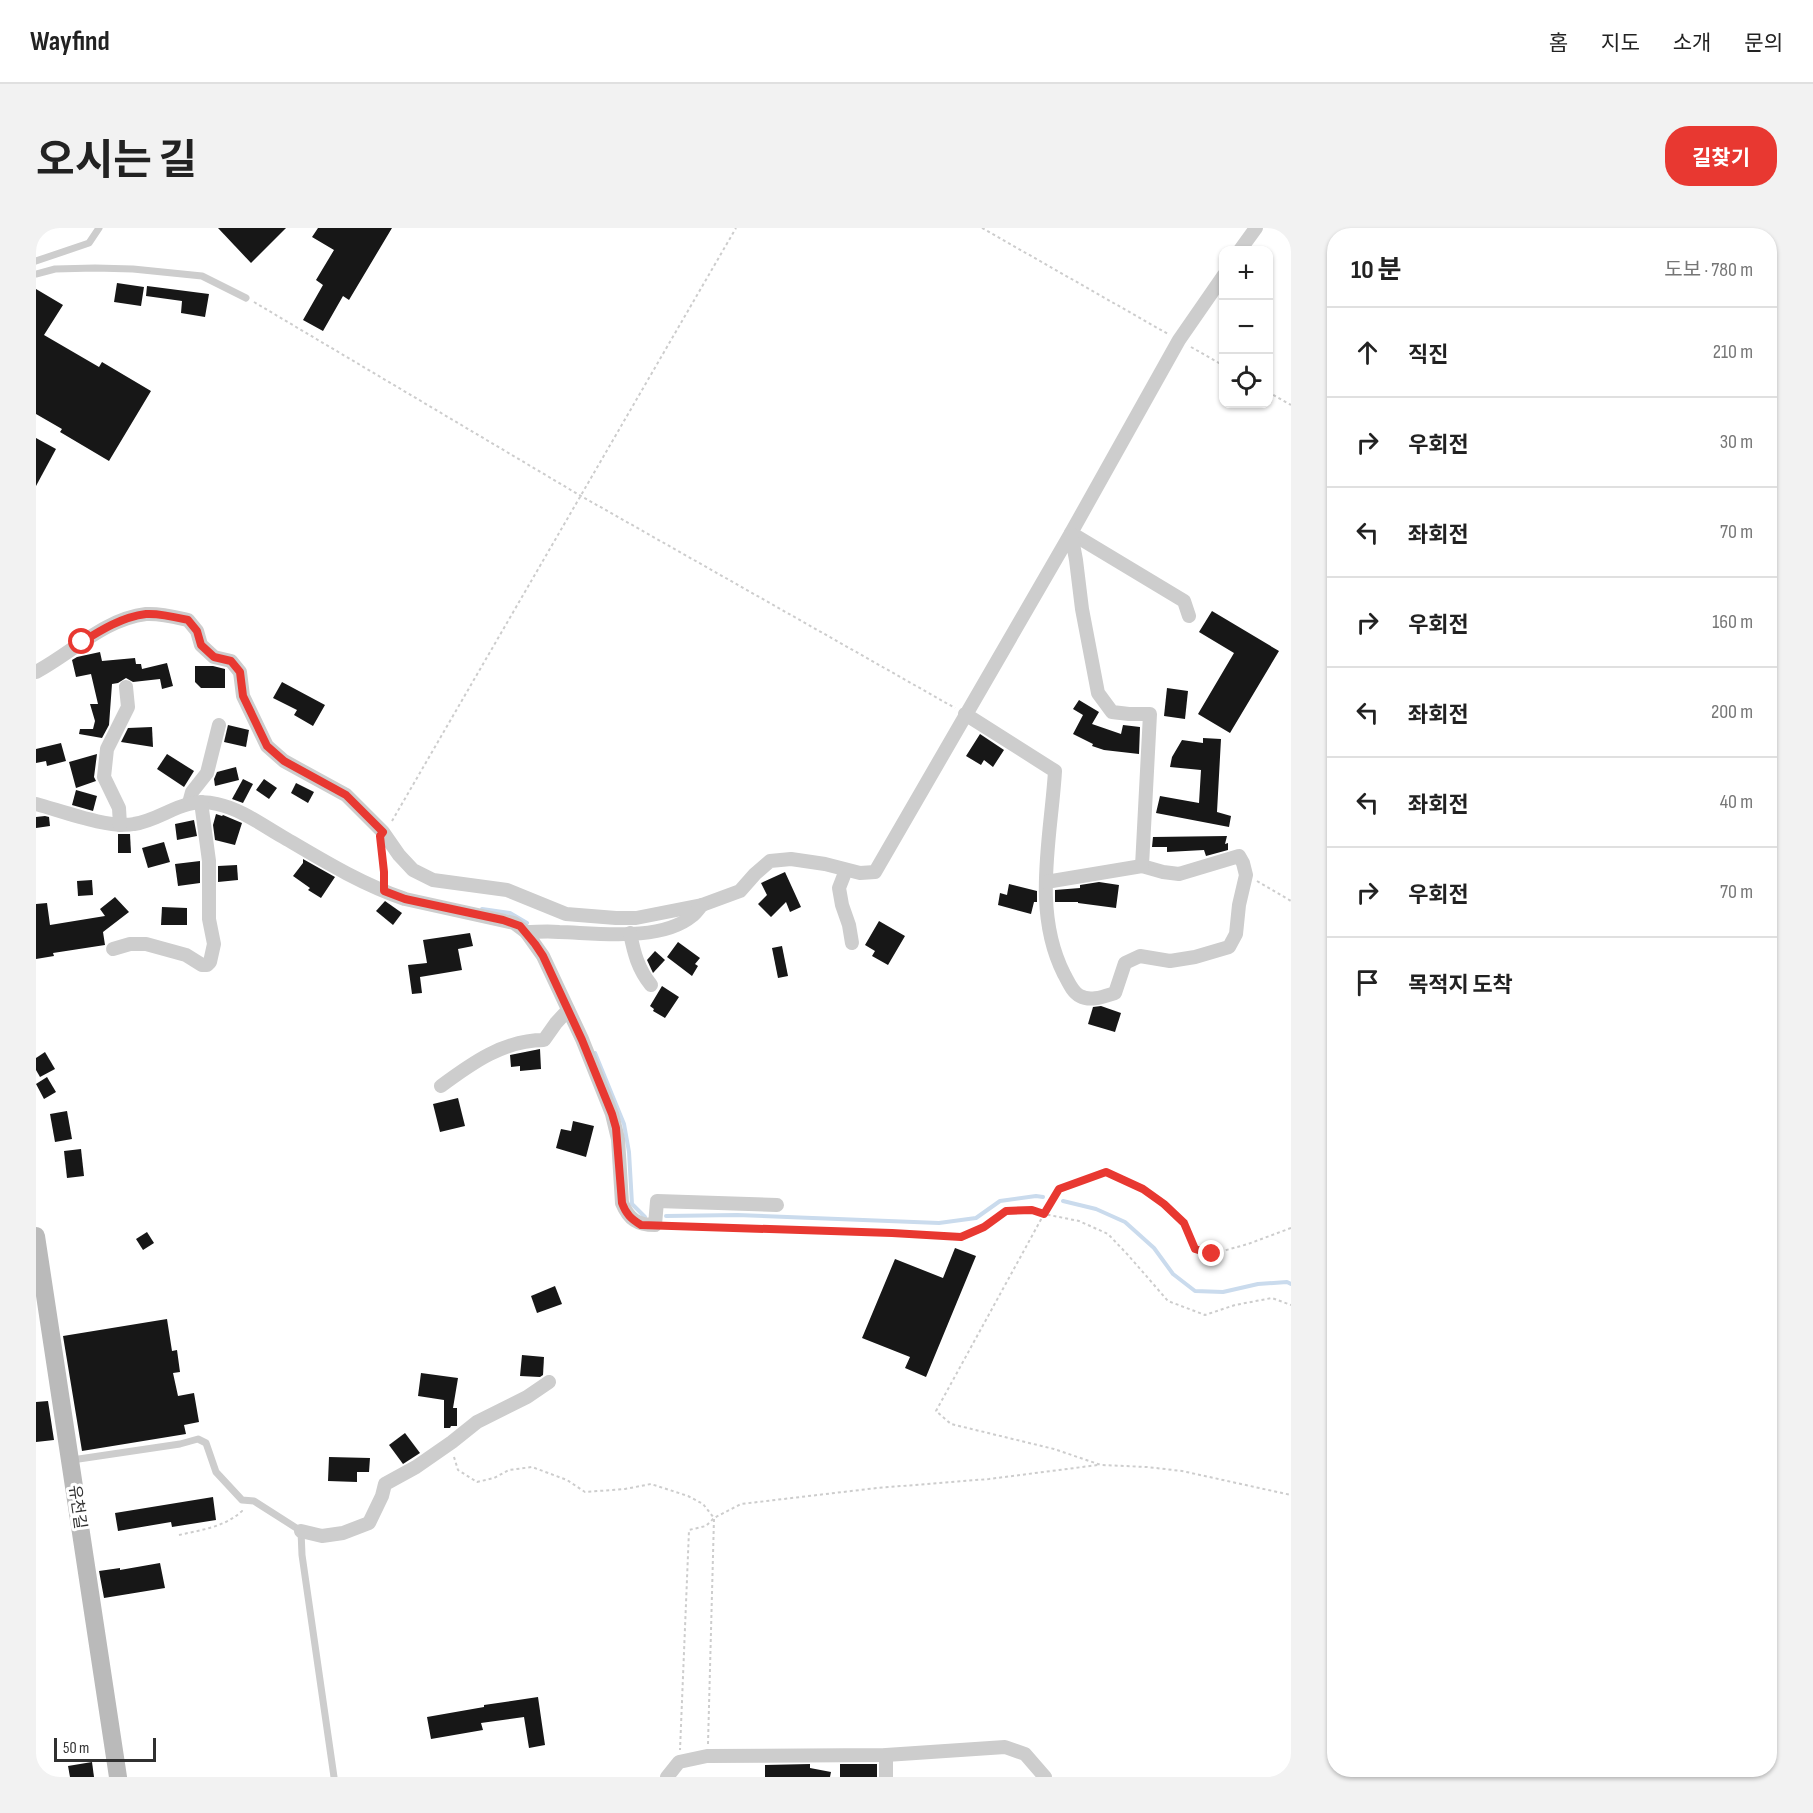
<!DOCTYPE html>
<html lang="ko">
<head>
<meta charset="utf-8">
<style>
  body { margin:0; font-family:"Sofia Sans Condensed","Noto Sans KR",sans-serif; background:#f2f2f2; color:#222 }
  .controls { position:absolute; right:18px; top:18px; display:grid; overflow:hidden; border-radius:12px; box-shadow:0 2px 4px #0004 }
  .controls button { width:54px; height:54px; display:grid; place-items:center; padding:0; border:0; border-bottom:2px solid #e0e0e0; background:#fff; color:#222; font:30px sans-serif }
  .scale { position:absolute; left:18px; bottom:15px; width:102px; box-sizing:border-box; padding-left:6px; border:3px solid #303030; border-top:0; font-size:16px; line-height:21px; white-space:nowrap; color:#303030; -webkit-text-stroke:4px #fff; paint-order:stroke }
  .stop { position:absolute; width:18px; height:18px; margin:-14px; border:4px solid #e83831; border-radius:50%; background:#fff }
  .stop.end { background:#e83831; border-color:#fff; box-shadow:0 2px 6px #0008 }
  .list { margin:0; padding:0; list-style:none }
  h2 { display:flex; justify-content:space-between; align-items:center; height:78px; margin:0; padding:0 24px; font-size:26px }
  h2 small { font-size:20px; font-weight:400; color:#767676 }
  .list li { display:grid; grid-template-columns:39px 1fr auto; gap:18px; align-items:center; box-sizing:border-box; height:90px; padding:0 24px; border-top:2px solid #e0e0e0 }
  .list b { display:block; font-size:22px; white-space:nowrap }
  .list em { font-size:20px; font-style:normal; color:#767676 }
  .icon { flex:none; width:33px; height:33px; fill:none; stroke:currentColor; stroke-width:2; stroke-linecap:round; stroke-linejoin:round }
  .map { position:relative; flex:none; width:1255px; height:1549px; overflow:hidden; border-radius:24px }
  header { display:flex; align-items:center; gap:36px; box-sizing:border-box; height:84px; padding:0 30px; background:#fff; border-bottom:2px solid #e0e0e0 }
  header strong { font-size:28px }
  nav { display:flex; gap:33px; margin-inline-start:auto; font-size:21px }
  .intro { display:flex; align-items:center; justify-content:space-between; box-sizing:border-box; height:144px; padding:0 36px }
  h1 { margin:0; font-size:42px }
  .button { padding:15px 27px; border-radius:24px; background:#e83831; color:#fff; font-size:21px; font-weight:700 }
  main { display:flex; gap:36px; padding:0 36px }
  aside { flex:1; background:#fff; border-radius:24px; box-shadow:0 2px 4px #0004 }
  .map>svg:first-child { display:block }
</style>
</head>
<body>
<header>
<strong>Wayfind</strong>
<nav><a>홈</a><a>지도</a><a>소개</a><a>문의</a></nav>
</header>
<div class="intro"><h1>오시는 길</h1><a class="button">길찾기</a></div>
<main>
<div class="map">
<svg width="1255" height="1549" viewBox="0 0 1255 1549">
  <rect width="100%" height="100%" fill="#fff"/>
  <g fill="none" stroke-linecap="round" stroke-linejoin="round">
    <g stroke="#cadbed" stroke-width="4">
      <path d="M446,681L474,685L491,695"/>
      <path d="M559,825L588,896L593,924L596,976L609,989"/>
      <path d="M1027,973L1060,981L1089,994L1118,1020L1137,1046L1159,1063L1187,1064L1222,1056L1251,1054L1255,1056"/>
      <path d="M630,988L701,987L903,995L940,990L964,973L1000,968L1007,969"/>
    </g>
  </g>
  <g fill="#171717">
    <path d="M182,0H250L215,35Z"/>
    <path d="M282,0H356L313,72L307,68L287,103L267,92L287,57L280,52L298,22L276,9Z"/>
    <path d="M81,55L108,59L105,78L78,74Z"/>
    <path d="M111,58L173,66L169,89L145,85L146,73L110,68Z"/>
    <path d="M0,61L27,77L8,107L63,139L66,134L115,163L73,233L24,204L26,201L0,186Z"/>
    <path d="M0,210L20,221L0,258Z"/>
    <path d="M1176,383L1243,423L1194,505L1162,486L1198,425L1163,404Z"/>
    <path d="M64,424L66,433L99,430L100,436H105L106,441L131,435L137,458L126,461L124,451L97,454L90,450L82,455L76,456L73,497L66,510L43,506L44,501H57L59,493L54,476H62L55,446L40,449L36,432L41,429Z"/>
    <path d="M159,438H177L189,441V460H165L159,454Z"/>
    <path d="M246,454L289,477L277,498L258,487L261,482L237,470Z"/>
    <path d="M1131,460L1152,463L1149,491L1128,488Z"/>
    <path d="M1043,472L1063,484L1056,496L1085,506L1087,497L1104,499L1103,526L1068,522L1056,518L1057,516L1037,506L1047,487L1037,481Z"/>
    <path d="M192,497L213,502L210,519L188,514Z"/>
    <path d="M116,499L117,519L85,514L92,500Z"/>
    <path d="M944,506L968,522L957,539L948,532L945,537L930,528Z"/>
    <path d="M1167,510L1185,511L1181,584L1195,588L1193,599L1120,585L1124,568L1163,575L1165,542L1134,539L1136,529L1146,512L1167,515Z"/>
    <path d="M25,515L30,533L11,538L10,533L0,535V521Z"/>
    <path d="M61,526L58,549L60,553L40,560L33,534Z"/>
    <path d="M131,526L158,543L148,559L121,541Z"/>
    <path d="M200,539L203,552L179,558L178,551L181,544Z"/>
    <path d="M207,551L217,556L207,575L196,571Z"/>
    <path d="M228,551L241,560L233,571L220,562Z"/>
    <path d="M260,555L278,564L272,575L255,565Z"/>
    <path d="M40,562L61,568L57,583L36,577Z"/>
    <path d="M180,586L186,588L187,587L206,595L199,617L179,612L177,597Z"/>
    <path d="M9,588L13,589L14,598L0,600V589Z"/>
    <path d="M158,592L161,608L141,612L139,596Z"/>
    <path d="M82,606H94L95,625H82Z"/>
    <path d="M1191,608L1189,616L1192,615V622L1170,628L1168,622L1131,624V619H1116L1117,609Z"/>
    <path d="M128,614L134,634L112,640L106,620Z"/>
    <path d="M267,631L299,649L285,670L272,662L274,660L257,648L267,635Z"/>
    <path d="M164,633V655L142,658L139,636Z"/>
    <path d="M201,637L202,652L182,654V638Z"/>
    <path d="M749,644L765,679L754,684L750,674L735,689L722,676L731,667L725,655Z"/>
    <path d="M56,652L57,667L42,668L41,653Z"/>
    <path d="M1063,654L1083,657L1080,680L1042,675V674H1019V662L1044,660V657Z"/>
    <path d="M973,656L1001,663V674H998L995,686L962,677L964,665L971,667Z"/>
    <path d="M79,669L93,684L67,704L69,717L17,725L18,728L0,731V676L11,675L14,697L69,688L64,681Z"/>
    <path d="M349,673L366,685L357,697L340,683Z"/>
    <path d="M126,679L151,680V697H125Z"/>
    <path d="M843,693L869,708L852,737L836,728L839,723L829,717Z"/>
    <path d="M434,705L437,718L422,721L426,742L384,749L386,765L376,766L372,737L391,735L387,712Z"/>
    <path d="M642,714L664,730L659,736L662,738L656,748L631,729Z"/>
    <path d="M746,718L752,748L742,750L736,720Z"/>
    <path d="M619,723L629,732L617,745L611,732Z"/>
    <path d="M626,758L643,769L629,790L617,783L618,781L614,778Z"/>
    <path d="M1065,778L1085,785L1079,804L1052,796L1057,779Z"/>
    <path d="M504,821L505,841L484,843V838L475,839L474,827Z"/>
    <path d="M9,824L19,841L4,849L0,842V830Z"/>
    <path d="M11,849L20,864L8,871L0,856Z"/>
    <path d="M422,870L429,898L404,904L397,876Z"/>
    <path d="M31,883L36,911L19,914L14,886Z"/>
    <path d="M537,893L558,898L550,929L520,920L525,901L535,903Z"/>
    <path d="M45,921L48,948L31,950L28,923Z"/>
    <path d="M111,1004L118,1015L107,1022L100,1011Z"/>
    <path d="M919,1020L940,1028L890,1149L869,1140L874,1129L826,1110L859,1031L907,1050Z"/>
    <path d="M519,1058L526,1076L501,1085L495,1068Z"/>
    <path d="M131,1091L136,1123L141,1122L144,1144L137,1145L142,1168L158,1165L163,1194L148,1197L150,1206L46,1223L27,1108Z"/>
    <path d="M486,1127L508,1129L507,1147L504,1149L484,1148Z"/>
    <path d="M385,1145L422,1150L417,1180H421V1198H415L414,1200H408V1172L382,1168Z"/>
    <path d="M12,1173L18,1212L0,1214V1174Z"/>
    <path d="M369,1205L384,1225L367,1236L353,1217Z"/>
    <path d="M293,1229L334,1230L333,1244H321V1254L292,1253Z"/>
    <path d="M177,1269L180,1292L136,1299L135,1294L82,1303L79,1285Z"/>
    <path d="M124,1335L129,1360L68,1370L63,1343L84,1340V1342Z"/>
    <path d="M502,1469L509,1517L493,1520L488,1489L445,1495L447,1502L395,1511L391,1489L448,1479V1477Z"/>
    <path d="M56,1534L58,1549H34L32,1538Z"/>
    <path d="M774,1536V1540L795,1544L794,1549H729V1537Z"/>
    <rect x="804" y="1536" width="37" height="13"/>
  </g>
  <g fill="none" stroke-linecap="round" stroke-linejoin="round">
    <g stroke="#cdcdcd" stroke-width="2" stroke-dasharray="3 3" stroke-linecap="butt">
      <path d="M946,0L1132,106"/>
      <path d="M218,74L545,268L919,480"/>
      <path d="M1155,119L1188,138"/>
      <path d="M1232,164L1255,177"/>
      <path d="M356,593L700,0"/>
      <path d="M347,627L348,649"/>
      <path d="M1221,653L1255,673"/>
      <path d="M632,997L856,1005L925,1009L948,999L970,983L996,982L1008,986L900,1183L915,1196L1018,1221L1065,1237L1111,1239L1146,1243L1255,1267"/>
      <path d="M1255,1000L1212,1016L1176,1026L1159,1021L1148,995L1128,976L1107,961L1070,944L1023,961L1008,986L1043,993L1072,1006L1092,1027L1132,1073L1169,1087L1199,1077L1236,1070L1255,1077"/>
      <path d="M418,1229L422,1242L441,1254L458,1250L473,1242L496,1239L531,1252L549,1264L589,1261L615,1256L652,1268L667,1276L678,1290L670,1298L653,1302L644,1522"/>
      <path d="M143,1307C165,1302 189,1299 206,1283V1281"/>
      <path d="M672,1516L678,1290L705,1276L841,1260L953,1251L1062,1237"/>
    </g>
    <g stroke="#cdcdcd" stroke-width="7">
      <path d="M0,33L53,15L63,0"/>
      <path d="M0,46L19,41L59,40L97,41L166,48L210,70"/>
      <path d="M36,1232L144,1216L162,1211L170,1215L180,1244L206,1272L218,1273L265,1303L266,1327L298,1549"/>
    </g>
    <g stroke="#cdcdcd" stroke-width="14">
      <path d="M1204,22L1220,0"/>
      <path d="M1153,388L1148,373L1035,305L1143,112L1188,47"/>
      <path d="M0,444C36,425 68,391 110,386C124,385 139,389 152,392L161,403L165,417L178,429L195,433L204,444L207,468L231,518L248,533L310,567L347,604L363,627L377,642L397,652L471,662L530,686L580,690H600L666,677L704,663L719,646L734,633L755,631L789,636L824,645L839,644L1035,305L1040,332L1046,381L1062,465L1076,484L1093,486H1114L1106,638L1127,644L1143,646L1203,628L1207,635L1210,647L1203,677L1200,706L1193,719L1159,729L1134,733L1104,728L1089,735L1079,765C1069,768 1055,774 1044,768C1036,764 1032,753 1028,746C996,683 1015,610 1019,543L929,486"/>
      <path d="M153,575L156,564L171,545L183,497"/>
      <path d="M0,576C26,583 73,601 98,596C129,591 146,568 181,576C205,581 226,597 247,609C286,632 325,656 369,671L478,695L490,704L507,728L546,811L576,886L582,911L586,975C593,992 602,997 619,997L621,973L741,977"/>
      <path d="M84,597L83,580L68,549L71,521L92,479L90,459"/>
      <path d="M810,642L803,660L806,677L813,697L816,715"/>
      <path d="M1010,654L1106,638"/>
      <path d="M490,704C501,704 512,703 523,704C561,705 625,714 656,688C660,685 663,680 666,677"/>
      <path d="M594,705C598,725 602,741 615,757"/>
      <path d="M77,721L94,716H110L150,727L166,737H171L174,734L178,716L173,691V633L165,574"/>
      <path d="M405,858C436,835 468,812 508,812L520,795L532,782"/>
      <path d="M265,1303L286,1308L307,1305L333,1295L346,1268L349,1256L380,1239L416,1214L441,1194L491,1169L513,1154"/>
      <path d="M850,1527V1549"/>
      <path d="M631,1549L643,1534L671,1528L850,1527L969,1519L989,1526L1009,1549"/>
    </g>
    <path stroke="#bababa" stroke-width="18" d="M0,1008L82,1549"/>
  </g>
  <g fill="none" stroke-linecap="round" stroke-linejoin="round">
    <path stroke="#e83831" stroke-width="8" d="M46,414C65,402 86,389 110,386C123,385 139,389 152,392L161,403L165,417L178,429L195,433L204,444L207,468L231,518L248,533L310,567L347,604L344,608L348,644V663L369,671L467,692L484,698L499,716L507,728L546,812L576,886L580,900L586,975C590,986 595,991 605,997L856,1005L925,1009L948,999L970,983L996,982L1008,986L1023,961L1070,944L1107,961L1128,976L1148,995L1159,1021L1176,1026"/>
  </g>
  <g text-anchor="middle" dominant-baseline="central" stroke-width="6" stroke-linejoin="round" paint-order="stroke">
    <g font-size="16" fill="#303030" stroke="#fff">
      <text transform="translate(41 1279) rotate(82)">유천길</text>
    </g>
  </g>
</svg>
<div class="controls">
<button>+</button>
<button>−</button>
<button><svg class="icon" aria-label="locate" viewBox="0 0 24 24"><circle cx="12" cy="12" r="6"/><path d="M12 2v4M12 18v4M2 12h4M18 12h4"/></svg></button>
</div>
<div class="scale">50 m</div>
<div class="stop" style="left:46px;top:414px"></div>
<div class="stop end" style="left:1176px;top:1026px"></div>
</div>
<aside>
<h2>10 분<small>도보 · 780 m</small></h2>
<ul class="list">
<li><svg class="icon" aria-label="ahead" viewBox="0 0 24 24"><path d="M12 20V5M6 11l6-6 6 6"/></svg><div><b>직진</b></div><em>210 m</em></li>
<li><svg class="icon" aria-label="right" viewBox="0 0 24 24"><path d="M7 20v-9h11M14 6l5 5-5 5"/></svg><div><b>우회전</b></div><em>30 m</em></li>
<li><svg class="icon" aria-label="left" viewBox="0 0 24 24"><path d="M17 20v-9H6M10 6l-5 5 5 5"/></svg><div><b>좌회전</b></div><em>70 m</em></li>
<li><svg class="icon" aria-label="right" viewBox="0 0 24 24"><path d="M7 20v-9h11M14 6l5 5-5 5"/></svg><div><b>우회전</b></div><em>160 m</em></li>
<li><svg class="icon" aria-label="left" viewBox="0 0 24 24"><path d="M17 20v-9H6M10 6l-5 5 5 5"/></svg><div><b>좌회전</b></div><em>200 m</em></li>
<li><svg class="icon" aria-label="left" viewBox="0 0 24 24"><path d="M17 20v-9H6M10 6l-5 5 5 5"/></svg><div><b>좌회전</b></div><em>40 m</em></li>
<li><svg class="icon" aria-label="right" viewBox="0 0 24 24"><path d="M7 20v-9h11M14 6l5 5-5 5"/></svg><div><b>우회전</b></div><em>70 m</em></li>
<li><svg class="icon" aria-label="arrive" viewBox="0 0 24 24"><path d="M6 21V4h12l-3 4 3 4H6"/></svg><div><b>목적지 도착</b></div></li>
</ul>
</aside>
</main>
</body>
</html>
